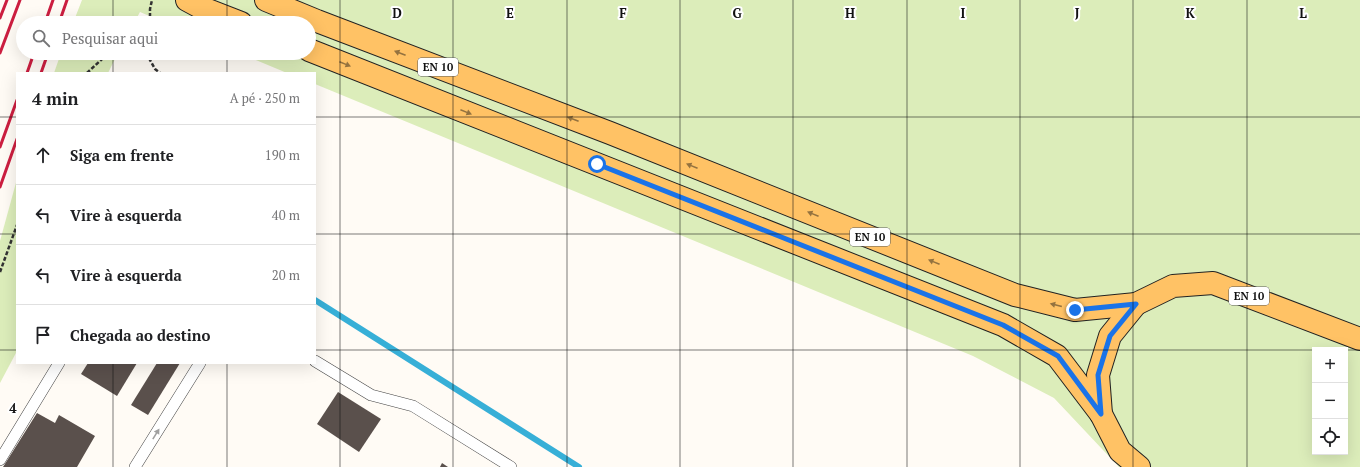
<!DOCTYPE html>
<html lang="pt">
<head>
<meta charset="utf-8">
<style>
  body { margin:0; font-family:"PT Serif",serif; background:#f2f2f2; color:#202124 }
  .controls { position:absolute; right:12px; bottom:12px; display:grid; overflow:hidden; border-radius:0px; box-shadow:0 4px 16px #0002 }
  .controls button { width:36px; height:36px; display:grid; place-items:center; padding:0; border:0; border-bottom:1px solid #e0e0e0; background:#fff; color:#202124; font:20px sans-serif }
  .stop { position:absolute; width:12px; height:12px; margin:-9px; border:3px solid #1a73e8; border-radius:50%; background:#fff }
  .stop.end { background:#1a73e8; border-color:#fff; box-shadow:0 1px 4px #0008 }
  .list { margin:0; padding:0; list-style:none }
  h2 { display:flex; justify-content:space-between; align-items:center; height:52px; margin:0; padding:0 16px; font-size:17px }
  h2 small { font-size:13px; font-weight:400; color:#757577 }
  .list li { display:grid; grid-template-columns:26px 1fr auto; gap:12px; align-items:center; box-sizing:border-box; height:60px; padding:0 16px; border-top:1px solid #e0e0e0 }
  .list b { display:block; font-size:15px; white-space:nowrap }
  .list em { font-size:13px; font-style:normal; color:#757577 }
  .icon { flex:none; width:22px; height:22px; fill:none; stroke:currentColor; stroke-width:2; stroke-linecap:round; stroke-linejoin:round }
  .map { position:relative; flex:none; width:1360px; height:467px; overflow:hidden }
  .search { position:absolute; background:#fff; box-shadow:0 4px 16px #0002; left:16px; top:16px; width:300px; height:44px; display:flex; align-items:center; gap:10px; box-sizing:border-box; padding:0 14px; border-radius:22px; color:#757577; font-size:15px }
  .panel { position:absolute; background:#fff; box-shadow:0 4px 16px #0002; left:16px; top:72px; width:300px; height:292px; border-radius:0px }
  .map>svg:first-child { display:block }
</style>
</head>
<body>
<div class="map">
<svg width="1360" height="467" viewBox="0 0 1360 467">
  <rect width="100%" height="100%" fill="#fffbf5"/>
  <g fill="#dcedba" fill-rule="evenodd">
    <path d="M82,0H1360V467H1119L1054,398L973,356L315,84V73H287L239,53H309V23H166L140,12L134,23H73ZM1315,350H1345V452H1315Z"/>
    <path d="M61,53H118L108,73H54Z"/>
    <path d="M17,179V351L0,383V241Z"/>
  </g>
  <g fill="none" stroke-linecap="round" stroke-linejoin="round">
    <path stroke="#37afd7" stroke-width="6" d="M315,300L579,467"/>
  </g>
  <g fill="#5a504c">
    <path d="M88,363H137L117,396L81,374Z"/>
    <path d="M157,363H180L148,415L131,405Z"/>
    <path d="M338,392L381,419L359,452L317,424Z"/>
    <path d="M37,413L55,423L59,415L95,436L77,467H3Z"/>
    <path d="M442,463L448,467H440Z"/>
  </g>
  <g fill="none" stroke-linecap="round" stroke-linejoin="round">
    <g stroke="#444" stroke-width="12">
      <g id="lane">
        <path d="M315,361L371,395L413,406L511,467"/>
        <path d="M0,460L59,363"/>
        <path d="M135,467L200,363"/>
      </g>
    </g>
    <g stroke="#222" stroke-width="24">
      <g id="primary">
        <path d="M187,0L200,7L241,23"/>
        <path d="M266,0L317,21L610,133L1015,295L1075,310L1136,304L1173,286L1213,283L1360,339"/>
        <path d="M309,50L1003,325L1057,356L1101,414L1120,451L1139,467"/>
        <path d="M1101,414L1098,375L1110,336L1136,304"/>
      </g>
    </g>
    <g stroke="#333" stroke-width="2.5" stroke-dasharray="4 2" stroke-linecap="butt">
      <path d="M150,23V9L152,0"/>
      <path d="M146,53L155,69L160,73"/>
      <path d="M87,73L102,59L121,53"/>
      <path d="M0,272L17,225"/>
    </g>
    <use href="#lane" stroke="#fff" stroke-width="11"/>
    <use href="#primary" stroke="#ffc265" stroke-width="22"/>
    <g stroke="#cc1e40" stroke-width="3">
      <path d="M0,18L7,0"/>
      <path d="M45,23L53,0"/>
      <path d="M59,23L67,0"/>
      <path d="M0,53L20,0"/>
      <path d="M27,73L34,53"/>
      <path d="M41,73L48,53"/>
      <path d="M0,147L17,100"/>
      <path d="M0,187L17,139"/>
    </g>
  </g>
  <defs><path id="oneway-solid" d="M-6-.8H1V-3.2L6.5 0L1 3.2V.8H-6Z"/></defs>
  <g fill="#94723f">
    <use href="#oneway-solid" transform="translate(400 53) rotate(-159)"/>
    <use href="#oneway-solid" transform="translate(345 64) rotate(22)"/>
    <use href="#oneway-solid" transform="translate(466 112) rotate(22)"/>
    <use href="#oneway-solid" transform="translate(573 119) rotate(-159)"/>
    <use href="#oneway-solid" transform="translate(692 166) rotate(-158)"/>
    <use href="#oneway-solid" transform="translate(813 214) rotate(-158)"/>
    <use href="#oneway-solid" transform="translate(934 262) rotate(-158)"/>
    <use href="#oneway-solid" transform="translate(1056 305) rotate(-166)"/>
  </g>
  <use fill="#a0a0a0" href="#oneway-solid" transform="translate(156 434) rotate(-58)"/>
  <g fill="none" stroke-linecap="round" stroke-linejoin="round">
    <path stroke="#1a73e8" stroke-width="5" d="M597,164L1003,325L1058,356L1101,414L1098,375L1110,336L1136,304L1075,310"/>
  </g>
  <path fill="none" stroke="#111" stroke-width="1" stroke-opacity="0.55" d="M113,0V23M227,0V23M340,0V467M453,0V467M567,0V467M680,0V467M793,0V467M907,0V467M1020,0V467M1133,0V467M1247,0V467M113,53V73M227,53V73M0,117H17M315,117H1360M0,234H17M315,234H1360M0,350H17M315,350H1315M1345,350H1360M113,363V467M227,363V467"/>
  <g text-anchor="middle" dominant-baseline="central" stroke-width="4" stroke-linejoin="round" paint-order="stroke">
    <g fill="#fff" stroke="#585858" stroke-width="1">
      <rect x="418" y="58" width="40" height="18" rx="3"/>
      <rect x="850" y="228" width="40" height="18" rx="3"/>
      <rect x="1229" y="287" width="40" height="18" rx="3"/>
    </g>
    <g font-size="11" font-weight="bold" fill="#111">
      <text x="438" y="67">EN 10</text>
      <text x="870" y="237">EN 10</text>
      <text x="1249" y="296">EN 10</text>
    </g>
  </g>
  <g font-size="13" text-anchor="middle" font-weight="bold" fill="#111" stroke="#fff" stroke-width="4" stroke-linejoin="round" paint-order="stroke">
    <text x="397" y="18">D</text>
    <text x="510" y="18">E</text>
    <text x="623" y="18">F</text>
    <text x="737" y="18">G</text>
    <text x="850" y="18">H</text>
    <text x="963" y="18">I</text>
    <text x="1077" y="18">J</text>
    <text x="1190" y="18">K</text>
    <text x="1303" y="18">L</text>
    <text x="13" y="413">4</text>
  </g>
</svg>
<div class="controls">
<button>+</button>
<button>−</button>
<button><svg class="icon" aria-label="locate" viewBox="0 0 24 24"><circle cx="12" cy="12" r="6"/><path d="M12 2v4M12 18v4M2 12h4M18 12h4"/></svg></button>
</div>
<div class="stop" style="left:597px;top:164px"></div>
<div class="stop end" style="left:1075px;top:310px"></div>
<div class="search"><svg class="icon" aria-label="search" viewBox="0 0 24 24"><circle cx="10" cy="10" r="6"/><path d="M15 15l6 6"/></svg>Pesquisar aqui</div>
<section class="panel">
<h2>4 min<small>A pé · 250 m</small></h2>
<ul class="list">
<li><svg class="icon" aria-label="ahead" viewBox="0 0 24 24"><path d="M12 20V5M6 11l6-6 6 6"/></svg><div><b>Siga em frente</b></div><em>190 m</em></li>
<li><svg class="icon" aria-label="left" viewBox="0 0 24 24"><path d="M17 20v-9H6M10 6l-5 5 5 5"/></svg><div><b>Vire à esquerda</b></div><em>40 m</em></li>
<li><svg class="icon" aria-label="left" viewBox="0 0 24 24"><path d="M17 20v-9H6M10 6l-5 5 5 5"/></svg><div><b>Vire à esquerda</b></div><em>20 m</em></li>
<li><svg class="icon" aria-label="arrive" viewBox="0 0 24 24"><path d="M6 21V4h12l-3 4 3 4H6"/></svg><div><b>Chegada ao destino</b></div></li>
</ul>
</section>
</div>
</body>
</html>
